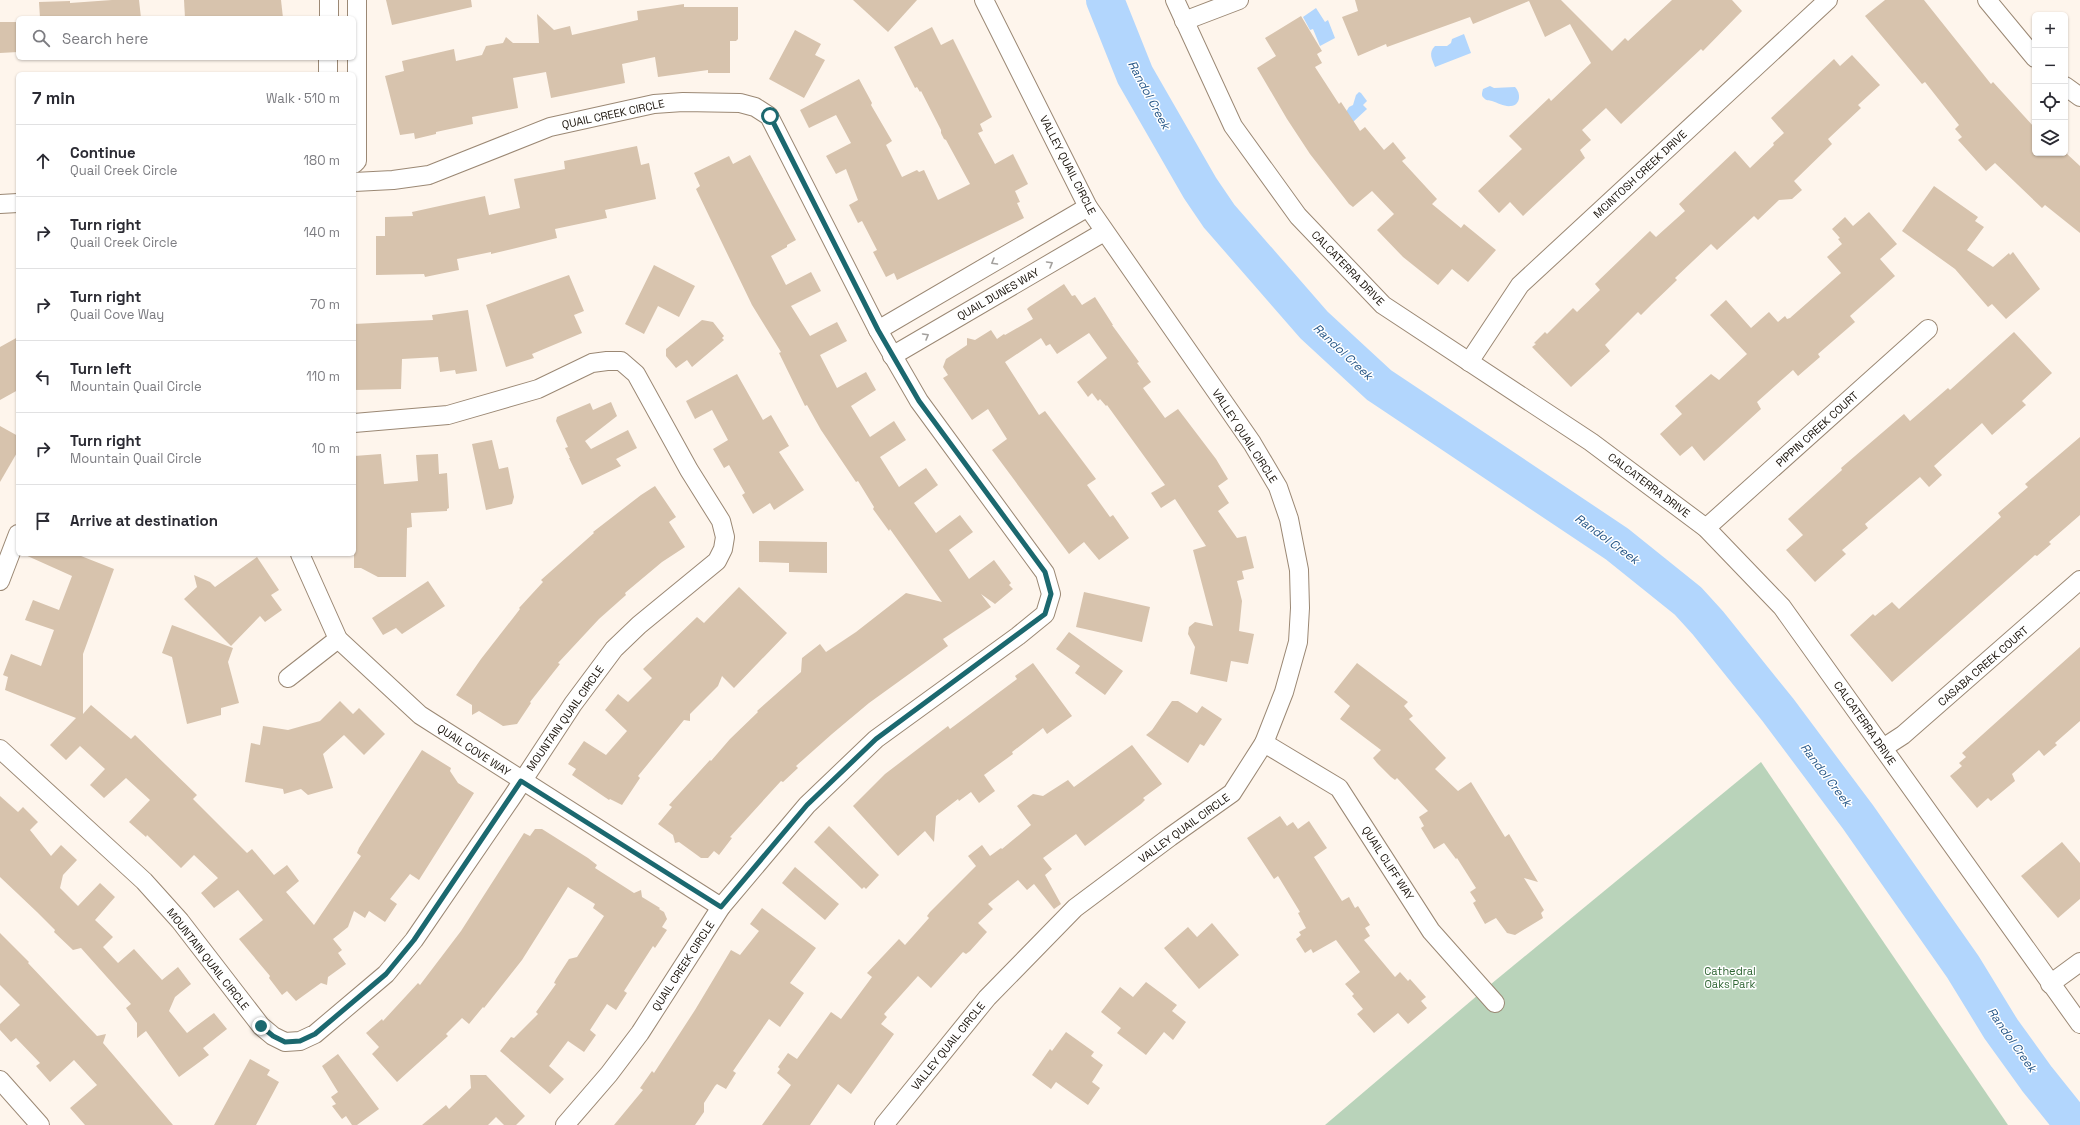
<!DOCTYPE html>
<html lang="en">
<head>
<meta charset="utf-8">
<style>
  body { margin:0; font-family:"Space Grotesk",sans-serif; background:#f2f2f3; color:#2b2b33 }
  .controls { position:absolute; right:12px; top:12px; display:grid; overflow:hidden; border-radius:6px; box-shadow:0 1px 3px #0004 }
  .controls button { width:36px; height:36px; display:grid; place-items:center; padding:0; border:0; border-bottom:1px solid #e1e1e2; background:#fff; color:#2b2b33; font:20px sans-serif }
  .stop { position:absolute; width:12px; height:12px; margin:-9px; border:3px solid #1b686f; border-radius:50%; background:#fff }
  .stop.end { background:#1b686f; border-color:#fff; box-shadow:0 1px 4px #0008 }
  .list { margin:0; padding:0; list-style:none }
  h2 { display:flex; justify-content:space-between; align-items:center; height:52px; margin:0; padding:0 16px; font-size:17px }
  h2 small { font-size:13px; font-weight:400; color:#7c7c81 }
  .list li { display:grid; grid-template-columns:26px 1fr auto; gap:12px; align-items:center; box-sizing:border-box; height:72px; padding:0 16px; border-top:1px solid #e1e1e2 }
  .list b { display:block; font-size:15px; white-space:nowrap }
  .list p { margin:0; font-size:13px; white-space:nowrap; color:#7c7c81 }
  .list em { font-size:13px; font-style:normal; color:#7c7c81 }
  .icon { flex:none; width:22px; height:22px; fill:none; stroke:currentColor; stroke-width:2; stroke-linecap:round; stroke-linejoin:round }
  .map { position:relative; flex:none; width:2080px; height:1125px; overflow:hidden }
  .search { position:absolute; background:#fff; box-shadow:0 1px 3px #0004; left:16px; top:16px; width:340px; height:44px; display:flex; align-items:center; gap:10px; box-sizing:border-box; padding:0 14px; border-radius:6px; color:#7c7c81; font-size:15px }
  .panel { position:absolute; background:#fff; box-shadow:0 1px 3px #0004; left:16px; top:72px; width:340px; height:484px; border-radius:6px }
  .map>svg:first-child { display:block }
</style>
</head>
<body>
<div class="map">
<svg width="2080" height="1125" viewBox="0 0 2080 1125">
  <rect width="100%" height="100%" fill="#fef5ec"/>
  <path fill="#b9d3ba" d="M1761,762L2008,1125H1325L1485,989Z"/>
  <g fill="#b2d6fd">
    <path d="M1316,8L1325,22L1328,20L1335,38L1320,46L1313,29L1310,30L1303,17Z"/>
    <path d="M1464,34L1471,53L1435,67C1432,59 1428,53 1435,46H1447L1451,43L1452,39Z"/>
    <path d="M1490,86L1494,88L1515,87C1521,93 1521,105 1511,106C1505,107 1498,103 1492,101C1489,100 1486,101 1484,98C1481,96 1482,93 1483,89Z"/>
    <path d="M1359,92L1361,93L1367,101L1363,105L1367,109L1353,122L1346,112L1349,107L1353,105L1356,95Z"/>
  </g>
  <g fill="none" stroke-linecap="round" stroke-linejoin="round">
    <path stroke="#b2d6fd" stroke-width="38" d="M1105,0L1135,75L1200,188L1219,216L1314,325L1379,385L1617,544L1688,601L1708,623L1778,710L1858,817L1963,967L2001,1029L2037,1079L2074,1125"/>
  </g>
  <g fill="#d7c3ad">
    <path d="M112,0H139L141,18H40L39,2L70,1V3Z"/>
    <path d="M184,0H281L283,18H185Z"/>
    <path d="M386,0H471L472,7L392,25Z"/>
    <path d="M853,0H917L888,32Z"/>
    <path d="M1355,0H1561L1612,51L1625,38L1628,41L1672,0H1732L1742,11L1703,51L1701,49L1621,124L1606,108L1582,130L1591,140L1580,150L1585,158L1523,216L1510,202L1499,213L1478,191L1522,149L1509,136L1549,98L1551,101L1591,63L1570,24L1545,37L1529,1L1473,24L1470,17L1387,47L1386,44L1358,56L1342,17L1358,11Z"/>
    <path d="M1885,0H1924L1991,84L1993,82L2035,128V153H2066L2080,166V233L2045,205L2042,208L1995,163L1986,171L1958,140L1962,137L1955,129L1959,125L1925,82L1922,84L1865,16Z"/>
    <path d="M684,4V7H738V39L736,41H730V73H708V70L658,77L655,57L622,64L625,83L551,98L546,72L513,78L518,108L472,117L473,124L436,132V134L415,139L414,133L400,135L385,76L404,71L402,61L454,49L456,61L482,55L486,46L503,43L506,37L513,43H539L537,14L554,30L570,26L572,35L638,20L637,11Z"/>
    <path d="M1301,16L1322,51L1317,54L1322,63L1315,67L1339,104L1341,102L1360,131L1365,127L1384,150L1393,142L1406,158L1402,161L1437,199L1432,204L1461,228L1464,224L1496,250L1468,282L1452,269L1438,285L1403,257L1377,230L1394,214L1372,191L1353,207L1349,204L1310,154L1287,119L1257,68L1276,56L1265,38Z"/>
    <path d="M0,22H18V52L0,53Z"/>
    <path d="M932,27L941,45L953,39L992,117L980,124L983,131L978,133L995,164L1013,154L1028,184L1015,191L1020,202L1017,203L1024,218L897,280L894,273L886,277L873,252L877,250L862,221L858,223L849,205L858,200L846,169L836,174L826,156L851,143L836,115L809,128L800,110L859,79L872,103L871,105L892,141L886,145L902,177L917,170L919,172L924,170L938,200L970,184L946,140L944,139L941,133V130L921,91L920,92L917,87L915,88L894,47Z"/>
    <path d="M795,30L821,44L815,55L825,60L804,98L769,79Z"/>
    <path d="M1852,55L1880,85L1858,105L1861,108L1828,139L1832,144L1794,181L1802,190L1792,199L1779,200L1758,220L1754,216L1717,250L1711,244L1675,278L1677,280L1652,304L1641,315L1638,312L1605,345L1610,351L1571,387L1532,347L1536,344L1534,343L1545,332L1547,334L1573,308L1577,312L1600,290L1595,284L1650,231L1656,237L1685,211L1679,204L1735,151L1750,168L1774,145L1773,143L1784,133L1771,118L1834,59L1840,66Z"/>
    <path d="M637,146L641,165L649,163L656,199L605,210L607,218L555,229L557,238L491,254V252L457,259L459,270L425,277L424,274L376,275V236H385V217L413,216L412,212L485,196L489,215L520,208L514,179L565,169L564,161Z"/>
    <path d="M750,155L796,240L787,245V247L771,256L786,285L811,272L821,291L791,306L810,336L837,322L847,341L820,355L837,388L866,372L876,390L851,406L870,437L894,421L906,440L880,457L899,487L926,468L938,485L914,503L936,533L960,515L973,532L949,550L969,579L994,560L1011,583L1009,585L1013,589L995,604L981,594L991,607L943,639L948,646L869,703L832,734L796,766L798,768L783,782L781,781L730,837L732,838L719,855L714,851L708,858H701L679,842L675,843L673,835L658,824L672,807L669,805L710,760L711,761L730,739L758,712L757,711L801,672L802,658L820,644L826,652L856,632L906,593L942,602L890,529L889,531L873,509L874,507L858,481L856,482L821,430L807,405L805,406L779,353L781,352L752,305L696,189L700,186L694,173L729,156L733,164Z"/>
    <path d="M1934,186L1978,217L1975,221L1984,227L1967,250L1993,267L2009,253L2010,255L2013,252L2040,289L2006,319L1992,304L1988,307L1955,269L1902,231Z"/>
    <path d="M1869,212L1897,244L1880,259L1895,276L1850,316L1855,322L1818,354L1820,357L1798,376L1793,370L1757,402L1761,409L1704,461L1692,446L1680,456L1660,434L1682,414L1675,406L1711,374L1719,380L1747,354L1710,315L1726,300L1751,328L1769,312L1778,322L1785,316L1787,319L1790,318L1841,273L1827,257L1842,244L1838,239L1840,238L1832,229L1845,217L1853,226Z"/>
    <path d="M654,265L695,286L679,317L658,306L644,334L625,324Z"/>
    <path d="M569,275L584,311L574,315L582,333L532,354L534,358L506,367L486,305Z"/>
    <path d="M1064,284L1072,296L1075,295L1082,305L1095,297L1113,325H1112L1139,362L1137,363L1151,382L1143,388L1165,418L1178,409L1216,459L1228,479L1218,486L1229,503L1218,511L1237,538L1246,536L1254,568L1242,571L1244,579L1237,581L1242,601L1239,631L1254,634L1248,664L1231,661L1227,682L1190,674L1195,647L1188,634L1189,627L1195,622L1213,626L1193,550L1206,546L1175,499L1161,508L1151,493L1165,485L1107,405L1106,406L1100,399L1098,401L1092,393L1088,397L1077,382L1107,358L1089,333L1057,354L1050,344L1046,346L1041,338L1005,362L1039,415L1045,411L1096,479L1087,485L1110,517L1113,515L1129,538L1099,560L1084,542L1069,554L992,450L1007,439L988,409L972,420L943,378L948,375L943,367L946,359L967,345V338L975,340L991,330L997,339L1004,334L1005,335L1033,319L1027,309L1029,307Z"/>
    <path d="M468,310L477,371L456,374L455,370L440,372L438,357L402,359L401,389L354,390V324L433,320L432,315Z"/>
    <path d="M702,320L713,322L724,336L722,338L724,340L692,367L687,360L676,368L666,356V349Z"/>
    <path d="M2014,332L2052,373L2022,401L2026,405L1992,435L1982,423L1934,466L1942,475L1929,487L1920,477L1865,524L1868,528L1842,550L1846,554L1815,582L1786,550L1803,535L1788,519L1842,470L1841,468L1904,414L1910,421L1948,388L1950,390Z"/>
    <path d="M18,337V390L0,400V347Z"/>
    <path d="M737,374L763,420L771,415L789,446L779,452L804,490L774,510L770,503L753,514L742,495L745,493L729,465L724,468L713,449L728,440L712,410L695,419L686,401Z"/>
    <path d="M611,402L617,416L585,441L591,449L628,430L637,448L616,459L621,466L582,485L569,458H570L565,448L568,447L556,421L557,417L590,403L593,410Z"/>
    <path d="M0,426L18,436V451L0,482Z"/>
    <path d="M2080,437V515L2049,542L2051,544L2037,556L2035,555L1892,682L1850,635L1873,614L1875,616L1892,602L1899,609L2001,517L1998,513L2028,487L2025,484Z"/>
    <path d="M492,440L499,469L508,467L514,497L512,504L486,510L472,444Z"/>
    <path d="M381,454L384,484L418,481L416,455L438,454L439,474L447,473L449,508L447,509V511L411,513L412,527L407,528L406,577H378L361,568H354V456Z"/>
    <path d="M655,486L676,517L669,522L685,547L662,562L625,593L626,595L599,619L558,663L560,664L530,702L531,703L517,724L503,726L479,711L472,715V705L456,695L481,659L520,609L519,608L543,582L541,580L594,533L593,532L641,495Z"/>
    <path d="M759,541L827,542V573L789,572V563L759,562Z"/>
    <path d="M23,554H76L114,569L83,654V714L91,705L131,739L135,735L197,795L193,799L247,853L252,849L274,875L287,865L299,881L286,892L314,925L361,856L357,853L359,848L422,750L451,768L450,771L458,783L474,793L419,880L410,874L390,899L397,904L385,922L369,911L365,918L354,911L348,927L333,939L342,950L338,953L346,964L328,977L327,985L321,983L296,1001L287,991L282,995L269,978L270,976L239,939L263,920L238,890L214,908L201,893L218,878L194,855L181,868L147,835L146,837L129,822L150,800L126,778L104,798L90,785L105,769L80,746L66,760L50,745L76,718L5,690L8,677L3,675L11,654L41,666L54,630L25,620L33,600L59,610L72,576Z"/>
    <path d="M257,557L279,590L271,595L282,610L265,622L260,616L231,646L184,599L197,587L194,575L210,582L215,587Z"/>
    <path d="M428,581L445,606L402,634L396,628L383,635L372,618Z"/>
    <path d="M739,587L787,633L734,688L722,676L718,686L690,714V721L684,720L638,776L640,778L622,805L610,799L609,800L572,775L576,769L568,764L584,741L606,755L627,731L605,710L618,694L628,702L652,678L643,669L697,617L704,623Z"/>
    <path d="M1084,592L1150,607L1142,642L1076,627Z"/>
    <path d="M172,625L233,648L228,662L239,703L221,708V715L187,724L172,657L162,653Z"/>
    <path d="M1069,632L1123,671L1105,695L1075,673L1080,666L1056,649Z"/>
    <path d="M2080,647V721L2055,743L2057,745L2044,756L2039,750L2012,774L2015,781L1991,801L1988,798L1977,808L1950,776L1962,766L1959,763L1966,757L1962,753Z"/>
    <path d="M1033,663L1072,716L1047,734L1043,728L1012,752L1013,754L984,775L995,791L979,803L971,792L959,801L958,799L936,816L934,842L925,831L898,856L853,806L885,774L948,726L950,729L1017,679L1015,676Z"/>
    <path d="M1357,663L1408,702L1404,706L1413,716L1409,719L1446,758L1435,769L1458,791L1471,782L1505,837L1509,834L1538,882L1524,878L1544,910L1541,913L1543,918L1515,935L1507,933L1496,918L1485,924L1473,903L1476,901L1470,892L1476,888L1457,858L1456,859L1444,843L1434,849L1421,828L1424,826L1419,817L1428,811L1397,778L1395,780L1391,777L1377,763L1373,758L1381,750L1340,719L1350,706L1334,692Z"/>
    <path d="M340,701L353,714L359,708L385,734L364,755L344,735L323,754L333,788L308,795L301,789L284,794L283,789L245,782L251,743L260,745L263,726L288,730L320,721Z"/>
    <path d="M1172,701H1178L1197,713L1202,706L1222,719L1204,746L1200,744L1188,763L1146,735L1152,730Z"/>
    <path d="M1132,745L1162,784L1143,798L1145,800L1141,804L1085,846L1076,834L1043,858L1052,869L1045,875L1061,904L1054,909L1034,884L1027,890L1018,880L988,904L993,909L978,923L987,932L970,951L966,954L963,952L931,988L918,976L884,1014L887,1017L881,1024L894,1034L851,1094L838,1084L810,1125H762L791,1085L777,1073L780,1069L778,1067L788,1053L797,1059L831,1012L841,1019L872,977L867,973L899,939L905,945L929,918L927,916L930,912L976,866L968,856L982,845L990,856L1001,848L1002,849L1031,825L1017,806L1033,794L1043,796L1068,780L1074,787Z"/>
    <path d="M0,796L18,812L23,807L38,822L30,830L51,856L61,845L77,860L63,875L60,888L78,906L100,883L115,897L95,920L113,937L103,947L118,963L134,949L162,980L178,967L191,984L175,997L169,1011L187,1033L214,1013L227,1029L203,1048L209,1055L179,1077L146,1031L137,1038V1023L126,1008L131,1004L81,948L73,950L54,932L55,930L37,912L0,877Z"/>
    <path d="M1280,816L1287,826L1293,822L1298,829L1309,821L1327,848L1314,857L1342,901L1349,897L1355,908L1358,906L1370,925L1365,928L1370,936L1364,940L1395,977L1400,972L1408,981L1410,979L1426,997L1421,1001L1427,1008L1408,1024L1398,1013L1374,1033L1357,1014L1363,1009L1352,996L1354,994L1345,984L1360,972L1336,940L1313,953L1311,949L1305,953L1296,939L1301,935L1299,932L1306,928L1298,913L1300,912L1278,876L1274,879L1247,838Z"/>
    <path d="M829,826L879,875L866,889L864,887L862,889L814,842Z"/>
    <path d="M535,829H542L588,858L597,865L595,868L634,893L641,890L642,897L660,908L659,909L664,912L667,919L662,927L667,930L655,948L653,946L624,991L627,993L616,1010L607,1004L590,1030L596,1035L584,1052L568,1041L549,1066L564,1079L550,1094L500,1051L511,1037L514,1038L538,1014L536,1012L556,984L554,983L556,979L569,959L577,957L604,916L593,908L595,904L568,887L522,960L484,1008L483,1007L469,1024L462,1018L446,1034L448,1036L397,1082L372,1054L379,1047L366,1033L382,1019L383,1021L418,983L420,985L461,931L524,833L530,836Z"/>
    <path d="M2062,842L2080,863V899L2058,918L2021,876Z"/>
    <path d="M795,867L839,904L825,920L782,883Z"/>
    <path d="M762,908L816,948L790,983L804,993L780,1027L769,1019L733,1071L736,1073L726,1089L717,1084L715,1086L704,1103V1112L695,1125H614L643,1090L640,1088L652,1071L654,1073L695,1010L731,950L740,955L759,931L750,924Z"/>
    <path d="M1212,923L1239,955L1199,989L1164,948L1188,927L1197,937Z"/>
    <path d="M0,933L29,962L28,963L97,1036L106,1034L103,1043L173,1125H85L70,1108L97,1085L74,1060L50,1082L36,1066L40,1063L16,1038L11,1042L0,1030V1024L20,1005L0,985Z"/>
    <path d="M1146,982L1177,1005L1172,1011L1186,1022L1173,1040L1164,1032L1146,1055L1117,1033L1121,1028L1101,1012L1120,987L1133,997Z"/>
    <path d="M1066,1032L1094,1052L1091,1056L1103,1065L1092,1082L1100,1088L1088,1105L1056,1082L1051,1089L1032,1075L1050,1049L1052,1051Z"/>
    <path d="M338,1054L379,1109L357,1125H352L346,1116L342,1119L332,1106L336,1104L331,1097L338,1092L322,1066Z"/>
    <path d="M250,1059L270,1070L267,1075L279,1082L263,1112L256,1125H214Z"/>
    <path d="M470,1075H486L525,1116L516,1125H504L496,1117L488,1125H422L446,1105L449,1109L471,1088Z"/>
  </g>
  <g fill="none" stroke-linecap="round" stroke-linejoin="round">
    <g stroke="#9b8874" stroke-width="20">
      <g id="minor">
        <path d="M1175,0L1233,126L1298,216L1383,305L1591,442L1706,528L1782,607L2080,1024"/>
        <path d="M1987,0L2035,58"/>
        <path d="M329,18V0"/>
        <path d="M1184,21L1239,0"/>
        <path d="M328,74V58"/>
        <path d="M2065,86L2080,97"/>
        <path d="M354,164L357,161V0"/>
        <path d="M354,182L393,180L429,175L550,127L654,104L683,102L740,103L755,107L769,116L878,330L919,401L1045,573L1051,594L1045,614L1018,636L876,739L807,805L721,907L640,1033L609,1074L565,1125"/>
        <path d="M0,204L18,203"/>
        <path d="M878,330L1088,207"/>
        <path d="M892,356L1104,232"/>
        <path d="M1469,362L1520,285L1828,0"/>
        <path d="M1706,528L1928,329"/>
        <path d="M300,554L338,639L420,715L721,907"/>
        <path d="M0,581L18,534"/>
        <path d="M288,678L338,639"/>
        <path d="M1264,743L1339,788L1431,931L1495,1003"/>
        <path d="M1883,748L1903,735L2080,580"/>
        <path d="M0,749L144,881L180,921L261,1026L273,1036L285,1042L300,1041L315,1034L386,974L414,940L512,797L573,704L614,649L639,625L717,561L723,549L725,537L721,521L689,470L636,374L621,361H607L592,363L538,389L448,415L354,423"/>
        <path d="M2050,984L2080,962"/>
        <path d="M0,1080L40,1125"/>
        <path d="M884,1125L987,998L1075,908L1170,837L1232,793L1264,743L1284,692L1298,642L1300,608L1299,570L1289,519L1278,487L1252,443L1088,207L984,0"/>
      </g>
    </g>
    <use href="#minor" stroke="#fff" stroke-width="18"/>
  </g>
  <defs><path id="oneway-chevron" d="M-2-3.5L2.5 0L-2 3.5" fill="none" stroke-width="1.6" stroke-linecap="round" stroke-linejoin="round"/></defs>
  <g stroke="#a3a09d">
    <use href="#oneway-chevron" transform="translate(994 262) rotate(150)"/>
    <use href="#oneway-chevron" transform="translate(1050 264) rotate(-30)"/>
    <use href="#oneway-chevron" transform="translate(926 336) rotate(-30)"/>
  </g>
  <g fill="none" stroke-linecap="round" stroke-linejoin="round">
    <path stroke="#1b686f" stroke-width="5" d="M261,1026L273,1036L285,1042L300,1041L315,1034L386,974L414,940L521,781L721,907L807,805L876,739L1045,614L1051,594L1045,572L919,401L878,330L770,116"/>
  </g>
  <g text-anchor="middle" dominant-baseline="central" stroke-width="3" stroke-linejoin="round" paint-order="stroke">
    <g font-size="11" fill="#19120a" stroke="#fff">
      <text transform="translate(613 114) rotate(-12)">QUAIL CREEK CIRCLE</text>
      <text transform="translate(1068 165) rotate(63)">VALLEY QUAIL CIRCLE</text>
      <text transform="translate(1640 174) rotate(-43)">MCINTOSH CREEK DRIVE</text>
      <text transform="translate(1348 268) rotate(46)">CALCATERRA DRIVE</text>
      <text transform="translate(998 294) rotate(-30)">QUAIL DUNES WAY</text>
      <text transform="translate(1817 429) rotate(-42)">PIPPIN CREEK COURT</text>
      <text transform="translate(1245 436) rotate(57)">VALLEY QUAIL CIRCLE</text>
      <text transform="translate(1649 485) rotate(37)">CALCATERRA DRIVE</text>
      <text transform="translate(1983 666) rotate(-41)">CASABA CREEK COURT</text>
      <text transform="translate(565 718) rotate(-55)">MOUNTAIN QUAIL CIRCLE</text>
      <text transform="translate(1865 723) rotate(55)">CALCATERRA DRIVE</text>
      <text transform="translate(474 750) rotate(33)">QUAIL COVE WAY</text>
      <text transform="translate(1184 828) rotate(-36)">VALLEY QUAIL CIRCLE</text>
      <text transform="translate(1388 863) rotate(57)">QUAIL CLIFF WAY</text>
      <text transform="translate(208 959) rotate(52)">MOUNTAIN QUAIL CIRCLE</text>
      <text transform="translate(683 966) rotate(-57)">QUAIL CREEK CIRCLE</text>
      <text transform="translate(948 1046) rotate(-51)">VALLEY QUAIL CIRCLE</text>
    </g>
    <g font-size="11" fill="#306534" stroke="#fff">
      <text x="1730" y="971">Cathedral<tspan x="1730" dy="13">Oaks Park</tspan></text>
    </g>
    <g font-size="12" font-style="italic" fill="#255687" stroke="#fff">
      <text transform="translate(1149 95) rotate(62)">Randol Creek</text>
      <text transform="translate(1343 352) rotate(43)">Randol Creek</text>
      <text transform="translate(1607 539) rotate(36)">Randol Creek</text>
      <text transform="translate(1826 775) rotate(53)">Randol Creek</text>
      <text transform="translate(2012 1040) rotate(55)">Randol Creek</text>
    </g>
  </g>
</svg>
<div class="controls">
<button>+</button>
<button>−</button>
<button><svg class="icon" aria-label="locate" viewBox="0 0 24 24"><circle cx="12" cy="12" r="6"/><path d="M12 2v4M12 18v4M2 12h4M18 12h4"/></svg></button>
<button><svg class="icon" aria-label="layers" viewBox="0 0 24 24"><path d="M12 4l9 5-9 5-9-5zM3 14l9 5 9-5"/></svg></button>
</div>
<div class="stop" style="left:770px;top:116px"></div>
<div class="stop end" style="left:261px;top:1026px"></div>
<div class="search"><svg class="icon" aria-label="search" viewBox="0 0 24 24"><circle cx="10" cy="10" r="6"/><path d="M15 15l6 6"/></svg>Search here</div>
<section class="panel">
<h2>7 min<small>Walk · 510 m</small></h2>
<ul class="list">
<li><svg class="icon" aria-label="ahead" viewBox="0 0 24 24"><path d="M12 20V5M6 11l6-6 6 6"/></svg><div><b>Continue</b><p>Quail Creek Circle</p></div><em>180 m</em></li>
<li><svg class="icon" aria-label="right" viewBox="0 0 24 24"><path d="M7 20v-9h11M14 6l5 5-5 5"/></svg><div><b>Turn right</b><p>Quail Creek Circle</p></div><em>140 m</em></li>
<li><svg class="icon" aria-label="right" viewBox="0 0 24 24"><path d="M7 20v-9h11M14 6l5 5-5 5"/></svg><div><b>Turn right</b><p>Quail Cove Way</p></div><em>70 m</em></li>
<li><svg class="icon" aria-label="left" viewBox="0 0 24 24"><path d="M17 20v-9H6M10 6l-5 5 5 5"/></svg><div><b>Turn left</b><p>Mountain Quail Circle</p></div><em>110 m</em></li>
<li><svg class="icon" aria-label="right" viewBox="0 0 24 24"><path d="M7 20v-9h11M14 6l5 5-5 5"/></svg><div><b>Turn right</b><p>Mountain Quail Circle</p></div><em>10 m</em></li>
<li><svg class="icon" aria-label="arrive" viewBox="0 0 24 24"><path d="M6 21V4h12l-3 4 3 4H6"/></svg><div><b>Arrive at destination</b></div></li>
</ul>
</section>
</div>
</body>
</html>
